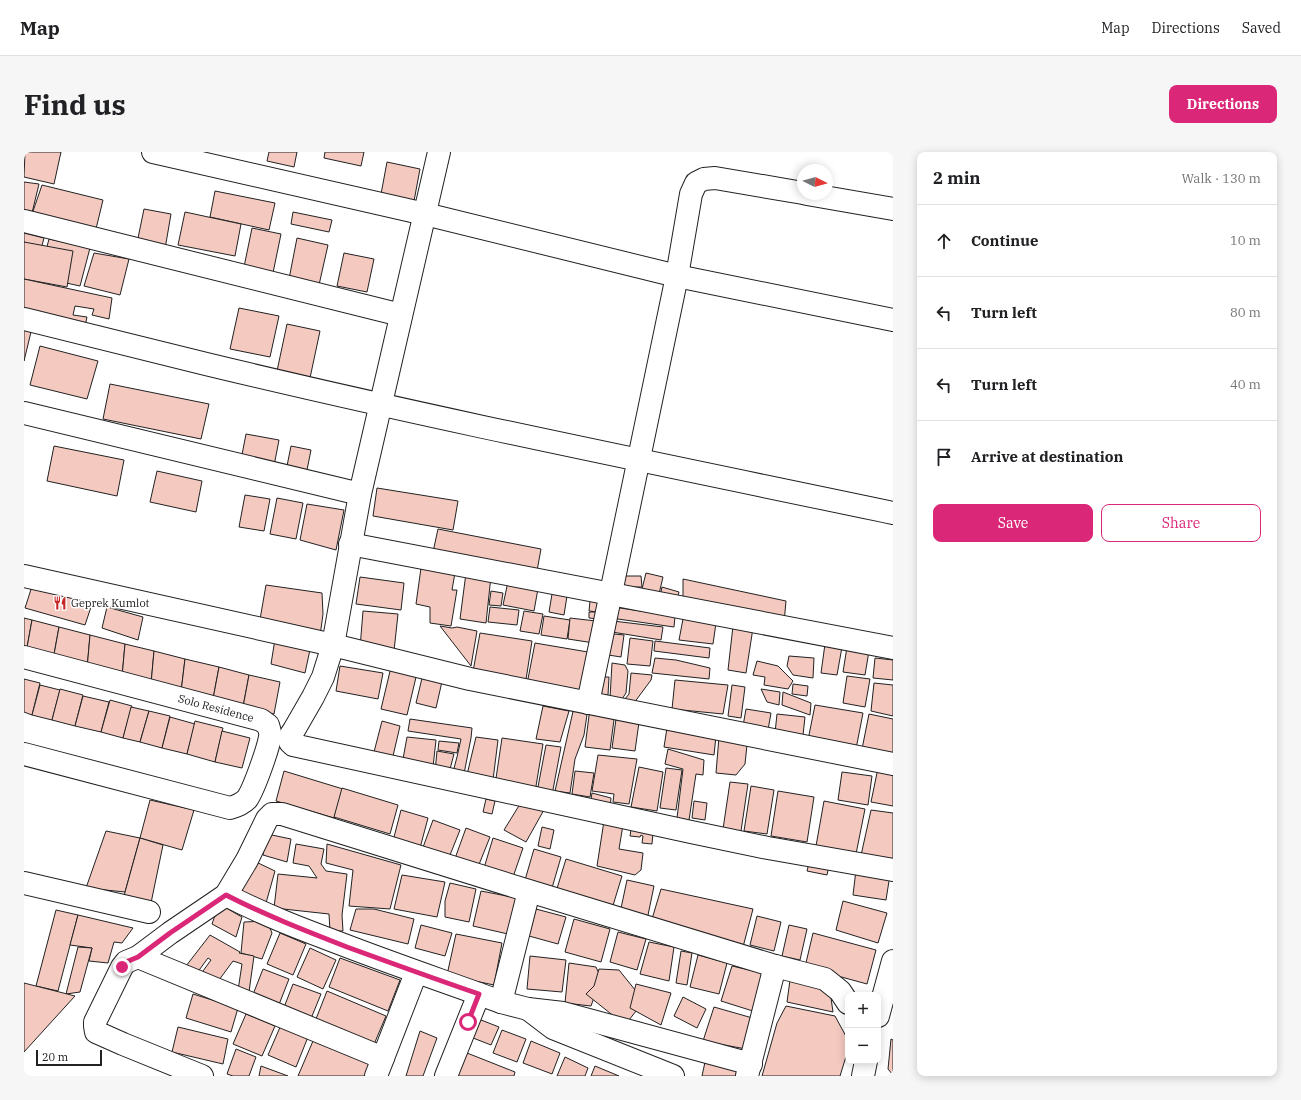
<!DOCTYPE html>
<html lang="en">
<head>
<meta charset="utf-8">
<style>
  body { margin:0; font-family:"IBM Plex Serif",serif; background:#f6f6f6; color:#202124 }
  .controls { position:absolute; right:12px; bottom:12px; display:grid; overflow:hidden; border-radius:8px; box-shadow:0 2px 10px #0003 }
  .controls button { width:36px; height:36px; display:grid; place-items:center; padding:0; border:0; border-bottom:1px solid #e0e0e0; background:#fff; color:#202124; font:20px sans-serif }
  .compass { position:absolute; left:773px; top:12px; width:36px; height:36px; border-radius:50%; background:#fff; box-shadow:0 2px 10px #0003; rotate:96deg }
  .scale { position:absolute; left:12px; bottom:10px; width:66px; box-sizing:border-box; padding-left:4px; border:2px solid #222; border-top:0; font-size:11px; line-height:14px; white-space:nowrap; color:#222; -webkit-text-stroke:3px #fff; paint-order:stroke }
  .stop { position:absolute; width:12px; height:12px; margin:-9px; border:3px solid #db2777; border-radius:50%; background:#fff }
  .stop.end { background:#db2777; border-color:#fff; box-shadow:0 1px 4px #0008 }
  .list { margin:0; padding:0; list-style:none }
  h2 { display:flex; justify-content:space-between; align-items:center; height:52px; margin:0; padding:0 16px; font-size:17px }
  h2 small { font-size:13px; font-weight:400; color:#757577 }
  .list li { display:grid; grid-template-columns:26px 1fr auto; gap:12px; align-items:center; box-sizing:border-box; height:72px; padding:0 16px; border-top:1px solid #e0e0e0 }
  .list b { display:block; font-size:15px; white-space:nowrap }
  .list em { font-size:13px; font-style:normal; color:#757577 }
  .actions { display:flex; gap:8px; padding:12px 16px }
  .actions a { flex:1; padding:9px 0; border:1px solid #db2777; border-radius:8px; text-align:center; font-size:14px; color:#db2777 }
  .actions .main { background:#db2777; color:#fff }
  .icon { flex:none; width:22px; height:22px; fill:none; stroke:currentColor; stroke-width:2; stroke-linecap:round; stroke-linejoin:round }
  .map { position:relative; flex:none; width:869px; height:924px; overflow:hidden; border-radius:8px }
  header { display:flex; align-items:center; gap:24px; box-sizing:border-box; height:56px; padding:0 20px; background:#fff; border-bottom:1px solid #e0e0e0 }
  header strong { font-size:19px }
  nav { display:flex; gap:22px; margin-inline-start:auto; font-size:14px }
  .intro { display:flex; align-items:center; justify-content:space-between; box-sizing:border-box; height:96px; padding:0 24px }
  h1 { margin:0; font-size:28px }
  .button { padding:10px 18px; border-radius:8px; background:#db2777; color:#fff; font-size:14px; font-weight:700 }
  main { display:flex; gap:24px; padding:0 24px }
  aside { flex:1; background:#fff; border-radius:8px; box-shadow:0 2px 10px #0003 }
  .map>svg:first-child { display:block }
</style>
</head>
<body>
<header>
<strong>Map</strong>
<nav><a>Map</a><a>Directions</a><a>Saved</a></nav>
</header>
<div class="intro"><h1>Find us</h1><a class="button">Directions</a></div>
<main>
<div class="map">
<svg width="869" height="924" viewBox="0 0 869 924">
  <rect width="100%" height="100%" fill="#fff"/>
  <g fill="#f3c9c0" stroke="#222">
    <path d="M1,0H37L30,32L0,25Z"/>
    <path d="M245,0H273L270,15L243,9Z"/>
    <path d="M301,0H340L337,14L300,6Z"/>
    <path d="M363,10L396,17L390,49L357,42Z"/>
    <path d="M0,30L15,32L7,65L0,63Z"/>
    <path d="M18,33L79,48L71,81L7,65Z"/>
    <path d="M191,39L251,51L245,78L186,65Z"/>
    <path d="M120,57L147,62L141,97L113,91Z"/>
    <path d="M161,60L217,72L211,104L154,93Z"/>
    <path d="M269,60L308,68L305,80L267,72Z"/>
    <path d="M228,76L257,82L249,121L220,115Z"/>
    <path d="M0,81L20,86L10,124L0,122Z"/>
    <path d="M273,86L304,93L295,133L265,127Z"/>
    <path d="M25,87L66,96L56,134L15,125Z"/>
    <path d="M0,90L49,99L43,135L0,127Z"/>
    <path d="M70,101L105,107L96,143L60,134Z"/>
    <path d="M320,101L350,107L343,140L313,134Z"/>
    <path d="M0,127L88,146L85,167L68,163L70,157L51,154L49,163L63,165L60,179L0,162Z"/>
    <path d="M215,156L255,164L246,205L206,197Z"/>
    <path d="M263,172L296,179L286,226L253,219Z"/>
    <path d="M0,178L7,180L0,209Z"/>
    <path d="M16,194L74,209L63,247L6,233Z"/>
    <path d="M86,232L185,252L177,287L79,267Z"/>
    <path d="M222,282L255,288L249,319L216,313Z"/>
    <path d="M30,294L100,308L93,344L23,329Z"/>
    <path d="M267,294L287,298L281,328L261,324Z"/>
    <path d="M133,319L178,329L172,360L126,350Z"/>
    <path d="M353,336L434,349L429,378L349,364Z"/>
    <path d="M221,343L246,347L240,379L215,375Z"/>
    <path d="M253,346L279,351L272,387L246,382Z"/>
    <path d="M283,352L320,358L312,398L276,388Z"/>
    <path d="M414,377L517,397L513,419L409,400Z"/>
    <path d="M432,415L428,438H433L427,474L406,471V455L392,452L397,416Z"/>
    <path d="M442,421L467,424L462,471L436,467Z"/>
    <path d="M622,421L639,425L635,442L618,437Z"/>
    <path d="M592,424H617L618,435H592Z"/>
    <path d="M336,425L380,431L377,458L332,452Z"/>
    <path d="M485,425L515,431L510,459L479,453Z"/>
    <path d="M659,427L762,449L760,471L659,451Z"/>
    <path d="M9,431L70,446L61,473L1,456Z"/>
    <path d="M242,433L298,441L299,462L296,484L235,473Z"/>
    <path d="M638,435L655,440L653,449L636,444Z"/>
    <path d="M467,439L479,441L477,454L465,453Z"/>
    <path d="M528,442L543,444L540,463L525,460Z"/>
    <path d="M566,449L581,451L574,467L565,466V460H574L565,459Z"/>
    <path d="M83,455L119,465L114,488L78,476Z"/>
    <path d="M466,455L495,458L493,473L464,470Z"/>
    <path d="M589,455L651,464L650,475L587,466Z"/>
    <path d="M339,459L374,462L370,499L336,496Z"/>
    <path d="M500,459L519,462L515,482L496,479Z"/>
    <path d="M520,464L546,468L543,487L517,483Z"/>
    <path d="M0,466L8,468L2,501H0Z"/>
    <path d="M546,466L572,469L570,491L544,487Z"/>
    <path d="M659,467L692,471L689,492L655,488Z"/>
    <path d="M8,468L35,475L29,508L2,501Z"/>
    <path d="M589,469L639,475L637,488L588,480Z"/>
    <path d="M416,474L428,476L433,475L453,479L447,514Z"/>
    <path d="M709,474L729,476L722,521L704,518Z"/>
    <path d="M35,475L66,483L63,517L29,508Z"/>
    <path d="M456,481L508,489L501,534L448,525Z"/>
    <path d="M581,481L600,483L597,505L578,502Z"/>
    <path d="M66,483L101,492L98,525L63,517Z"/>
    <path d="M606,486L629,489L626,514L603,512Z"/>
    <path d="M251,487L287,493L281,521L247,512Z"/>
    <path d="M631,489L686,496L685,506L630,499Z"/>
    <path d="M511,491L564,500L557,541L503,532Z"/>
    <path d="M101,492L130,499L127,532L98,525Z"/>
    <path d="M801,492L818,495L813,523L797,521Z"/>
    <path d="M823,495L845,499L841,523L819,520Z"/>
    <path d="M130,499L161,507L157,540L127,532Z"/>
    <path d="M765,504L790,506L789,526L769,523L763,514Z"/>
    <path d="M631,506L652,508L686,516L685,527L628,521Z"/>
    <path d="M851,506L869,508V528L849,526Z"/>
    <path d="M161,507L195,515L189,547L157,540Z"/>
    <path d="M733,509L754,514L769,529L764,537L740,533L741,525L729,523Z"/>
    <path d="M588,511L601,513L604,519L602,541L598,547L586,546Z"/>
    <path d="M316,514L359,521L354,547L312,539Z"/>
    <path d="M195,515L225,523L219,555L189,547Z"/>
    <path d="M367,515L393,521L383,563L357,557Z"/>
    <path d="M607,521L628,523L627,528L610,551L597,552L605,542Z"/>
    <path d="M399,522L419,525L412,556L392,551Z"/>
    <path d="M225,523L256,530L250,562L219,555Z"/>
    <path d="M823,524L846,527L841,555L819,551Z"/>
    <path d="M573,525H585L584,543L571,542Z"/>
    <path d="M0,527L16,531L8,563L0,560Z"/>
    <path d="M651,528L704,533L699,562L648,557Z"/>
    <path d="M850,531L869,533V564L847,559Z"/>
    <path d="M769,532L784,534L783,544L768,542Z"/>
    <path d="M16,533L36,538L28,568L8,563Z"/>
    <path d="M708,533L721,535L717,566L704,564Z"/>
    <path d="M36,537L59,543L51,574L28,568Z"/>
    <path d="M737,537L756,540L755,553L743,550Z"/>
    <path d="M759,540L787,551L786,563L758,553Z"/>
    <path d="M59,544L85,550L77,580L51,574Z"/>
    <path d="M86,548L108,554L99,586L77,580Z"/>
    <path d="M791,553L839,561L832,597L784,588Z"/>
    <path d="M519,554L545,559L536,590L512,587Z"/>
    <path d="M107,555L125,559L116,590L99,586Z"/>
    <path d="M550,555L564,556L560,583L551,607L546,641L531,639Z"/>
    <path d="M566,556L591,560L586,598L561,595Z"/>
    <path d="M722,557L747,561L744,578L719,574Z"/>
    <path d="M125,559L146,564L138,596L116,590Z"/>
    <path d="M593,560L616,563L611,599L588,596Z"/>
    <path d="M753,562L781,565L779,583L751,581Z"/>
    <path d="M845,562L869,567V603L838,597Z"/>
    <path d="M146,565L171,572L163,602L138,596Z"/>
    <path d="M386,567L448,576L447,586L439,627L428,624L433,605L437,587L384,579Z"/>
    <path d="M171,569L199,576L191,610L163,602Z"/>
    <path d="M358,569L376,574L369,604L350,600Z"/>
    <path d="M643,576L692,584L690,603L640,595Z"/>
    <path d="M198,579L226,586L218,616L191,610Z"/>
    <path d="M383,585L412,588L409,615L379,607Z"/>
    <path d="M452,585L474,588L469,628L442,627Z"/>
    <path d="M695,585L723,593L721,612L712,623L692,621Z"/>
    <path d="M478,586L519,592L511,640L471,633Z"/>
    <path d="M415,589L435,591L433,601L414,598Z"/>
    <path d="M522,593L537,595L528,643L513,640Z"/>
    <path d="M644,597L680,608L679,623L672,622L665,668L653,666L659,617L641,612Z"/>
    <path d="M413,599L430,602L425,621L411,620Z"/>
    <path d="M574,603L613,607L605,652L589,650L590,642L568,639Z"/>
    <path d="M615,615L639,620L633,659L607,655Z"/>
    <path d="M642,616L658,618L652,658L636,656Z"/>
    <path d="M854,616L869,619V654L847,650Z"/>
    <path d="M260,619L319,637L310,666L252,649Z"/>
    <path d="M551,619L570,621L566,645L548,642Z"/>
    <path d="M818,620L848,624L844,653L814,648Z"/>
    <path d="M706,630L724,632L717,679L699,677Z"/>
    <path d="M727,634L750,638L743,682L720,679Z"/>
    <path d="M318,636L374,653L366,682L310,665Z"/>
    <path d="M754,639L790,645L783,690L747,684Z"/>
    <path d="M568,641L587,646L586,656L566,653Z"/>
    <path d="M462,647L471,649L468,662L459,660Z"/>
    <path d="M126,648L170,658L158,698L116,686Z"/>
    <path d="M670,649L683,651L681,668L668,666Z"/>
    <path d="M800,649L841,657L832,702L792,694Z"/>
    <path d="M496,652L521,656L502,690L480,678Z"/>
    <path d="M377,658L404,666L396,696L369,689Z"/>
    <path d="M847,658L869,661V715L836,708Z"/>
    <path d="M409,668L436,678L424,708L398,698Z"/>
    <path d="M580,669L599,673L595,697L619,701L617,718L611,723L573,714Z"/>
    <path d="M608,671L629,681L628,692L618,691L619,684L617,683L616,685L606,684Z"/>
    <path d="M518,675L530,678L526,697L514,694Z"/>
    <path d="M442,676L466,685L452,720L429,712Z"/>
    <path d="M82,679L116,686L101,740L62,736Z"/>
    <path d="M243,682L267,687L263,710L239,703Z"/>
    <path d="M116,686L139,693L127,751H98Z"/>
    <path d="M469,686L499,696L489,725L460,716Z"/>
    <path d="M272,692L300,697L297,712L302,719L323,722L318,763L319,779H306L305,762L250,756L254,722L293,726L285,714L269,711Z"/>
    <path d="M303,692L377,713L366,757L325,754L329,718L302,711Z"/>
    <path d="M510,697L537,705L528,736L501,728Z"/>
    <path d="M542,707L598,724L587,760L531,743Z"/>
    <path d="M230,709L251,719L242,751L216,742Z"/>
    <path d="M785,711L805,714L803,723L783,719Z"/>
    <path d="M832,718L861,722L865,729L862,748L829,743Z"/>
    <path d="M378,723L421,730L413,765L370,757Z"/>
    <path d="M603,728L630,734L623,768L596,761Z"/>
    <path d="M426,731L452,737L445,770L421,765V749Z"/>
    <path d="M637,737L729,757L719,795L628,767Z"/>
    <path d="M457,739L493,746L484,782L449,774Z"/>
    <path d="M819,749L863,761L854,791L812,778Z"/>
    <path d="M195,752L218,765L212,785L188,772Z"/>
    <path d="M332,757H350L390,767L384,792L326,778Z"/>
    <path d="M512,757L542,765L534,792L505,784Z"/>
    <path d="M32,758L54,763L34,839L12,834Z"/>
    <path d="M54,763L109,776L98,791L90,790L84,811L65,809L68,796L46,793Z"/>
    <path d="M733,764L757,770L750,799L726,793Z"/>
    <path d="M550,767L586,777L577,810L541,800Z"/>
    <path d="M243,769L248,781L238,807L217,801L220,770Z"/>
    <path d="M397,773L428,781L421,804L391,796Z"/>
    <path d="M765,773L783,777L776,808L758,804Z"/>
    <path d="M594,780L622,787L613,818L586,810Z"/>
    <path d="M256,781L282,792L269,823L243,812Z"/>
    <path d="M789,781L852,798L843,832L781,815Z"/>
    <path d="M432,782L478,791L470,833L423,823Z"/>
    <path d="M186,783L216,800L215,801L230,804L224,847L213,845L218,812L209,809L195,828L185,825L179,819L187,808L184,806L173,821L162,814Z"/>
    <path d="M625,790L650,795L645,829L616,822Z"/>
    <path d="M54,795L68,796L56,840L42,842Z"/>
    <path d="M286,796L312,808L299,837L273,825Z"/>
    <path d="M657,799L668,801L663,833L652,831Z"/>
    <path d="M674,803L703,811L695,842L666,835Z"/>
    <path d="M506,804L542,808L538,840L503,837Z"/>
    <path d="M316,806L376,828L364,859L305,835Z"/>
    <path d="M545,811L572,815L577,826L567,854L541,851Z"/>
    <path d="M708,814L742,822L732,860L697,849Z"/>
    <path d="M239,817L265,827L254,855L228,845Z"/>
    <path d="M575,817L595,818L620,849L601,873L562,842L570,834Z"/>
    <path d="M766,828L806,839L809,860L763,850Z"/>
    <path d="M0,831L51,844L0,900Z"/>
    <path d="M269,832L297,842L286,869L259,858Z"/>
    <path d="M612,832L647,841L637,873L606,856Z"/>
    <path d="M303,839L362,864L348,897L290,872Z"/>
    <path d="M169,842L214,856L207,880L162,866Z"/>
    <path d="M659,845L682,857L673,876L650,864Z"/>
    <path d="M762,854L811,864L824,888V898L816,924H738L753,871Z"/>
    <path d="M690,855L732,867L722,897L679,889Z"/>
    <path d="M222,862L251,874L238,904L209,892Z"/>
    <path d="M452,866L475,875L467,893L444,884Z"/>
    <path d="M257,873L284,885L272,915L244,903Z"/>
    <path d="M154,875L204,887L199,912L148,900Z"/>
    <path d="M478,878L502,887L493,910L469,901Z"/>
    <path d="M396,879L413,886L399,924H382Z"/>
    <path d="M867,887L869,888V923L864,917Z"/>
    <path d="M289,889L345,912L341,924H274Z"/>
    <path d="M507,889L536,901L528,922L499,911Z"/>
    <path d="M212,897L232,905L225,924H209L203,922Z"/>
    <path d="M438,899L491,920L490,924H434L430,922Z"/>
    <path d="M541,905L564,916L561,924H533Z"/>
    <path d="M681,910L713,918L712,924H678Z"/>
    <path d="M237,914L264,924H235Z"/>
    <path d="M571,914L595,924H567Z"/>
  </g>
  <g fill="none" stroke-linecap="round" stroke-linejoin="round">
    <g stroke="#222" stroke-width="24">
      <g id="minor">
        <path d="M129,0L401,62L653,124L869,168"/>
        <path d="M415,0L336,342L309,493L299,525L289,545L270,578L266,584V590L269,593L667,680L744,696L869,718"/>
        <path d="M783,42L869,57"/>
        <path d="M0,69L377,163"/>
        <path d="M0,167C61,182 122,197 182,212C410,267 640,313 869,361"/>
        <path d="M0,261L336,342"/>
        <path d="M326,392L869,496"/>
        <path d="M0,424L309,493L446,527L869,612"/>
        <path d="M0,505L237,568L244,573C245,577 247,581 246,585C244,597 230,637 223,647C218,652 213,654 206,656L0,602"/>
        <path d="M564,551L653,124L667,42L672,31L680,27L691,26L779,41"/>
        <path d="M0,731L125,760"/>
        <path d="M505,739L477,850C425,831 372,813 320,793C280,778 240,763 202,743L223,708L243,667L248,662H258L505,739L751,814L801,827L816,839L824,851"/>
        <path d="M114,805L359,906"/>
        <path d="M477,850L504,857L539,861L727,912"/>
        <path d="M504,857L529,876L649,924"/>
        <path d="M854,864L869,809"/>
        <path d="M178,924L99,892L72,880L71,874V870L98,815L102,810L114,805L146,781L202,743"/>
        <path d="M352,924L392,821"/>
        <path d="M422,924L455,842"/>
        <path d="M723,924L751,814"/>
        <path d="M839,924L842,909"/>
      </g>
    </g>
    <use href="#minor" stroke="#fff" stroke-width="22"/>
  </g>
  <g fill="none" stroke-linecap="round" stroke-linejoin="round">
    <path stroke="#db2777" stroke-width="5" d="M98,815L102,810L114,805L146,781L202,743C241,763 282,779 323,795C367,811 411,827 455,842L444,870"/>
  </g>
  <defs>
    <g id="restaurant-bare" transform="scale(1.08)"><path d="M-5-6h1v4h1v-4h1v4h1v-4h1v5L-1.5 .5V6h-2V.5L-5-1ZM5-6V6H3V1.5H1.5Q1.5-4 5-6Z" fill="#c62828" stroke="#fff" stroke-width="2.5" paint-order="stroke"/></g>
  </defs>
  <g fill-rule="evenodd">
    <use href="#restaurant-bare" x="36" y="451"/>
  </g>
  <g text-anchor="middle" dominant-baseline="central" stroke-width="3" stroke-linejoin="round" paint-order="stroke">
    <g font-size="11" fill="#222" stroke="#fff" text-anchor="start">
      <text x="47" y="451">Geprek Kumlot</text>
    </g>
    <g font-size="11" fill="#222" stroke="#fff">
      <text transform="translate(192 556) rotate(15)">Solo Residence</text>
    </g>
  </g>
</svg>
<div class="controls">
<button>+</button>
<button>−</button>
</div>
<svg class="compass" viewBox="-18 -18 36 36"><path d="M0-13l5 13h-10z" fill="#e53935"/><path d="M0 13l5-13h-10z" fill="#757577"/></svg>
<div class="scale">20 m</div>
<div class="stop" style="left:444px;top:870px"></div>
<div class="stop end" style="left:98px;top:815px"></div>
</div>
<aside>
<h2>2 min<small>Walk · 130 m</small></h2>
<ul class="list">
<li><svg class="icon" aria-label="ahead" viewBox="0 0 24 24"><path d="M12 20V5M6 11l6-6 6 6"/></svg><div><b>Continue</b></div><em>10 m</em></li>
<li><svg class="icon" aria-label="left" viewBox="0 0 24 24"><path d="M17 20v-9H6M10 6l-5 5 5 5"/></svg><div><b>Turn left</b></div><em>80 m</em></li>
<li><svg class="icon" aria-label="left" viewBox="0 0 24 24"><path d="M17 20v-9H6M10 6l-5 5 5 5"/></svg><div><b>Turn left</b></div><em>40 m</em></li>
<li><svg class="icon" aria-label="arrive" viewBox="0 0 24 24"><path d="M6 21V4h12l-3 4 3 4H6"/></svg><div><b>Arrive at destination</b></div></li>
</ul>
<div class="actions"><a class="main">Save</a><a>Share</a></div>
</aside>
</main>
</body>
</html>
